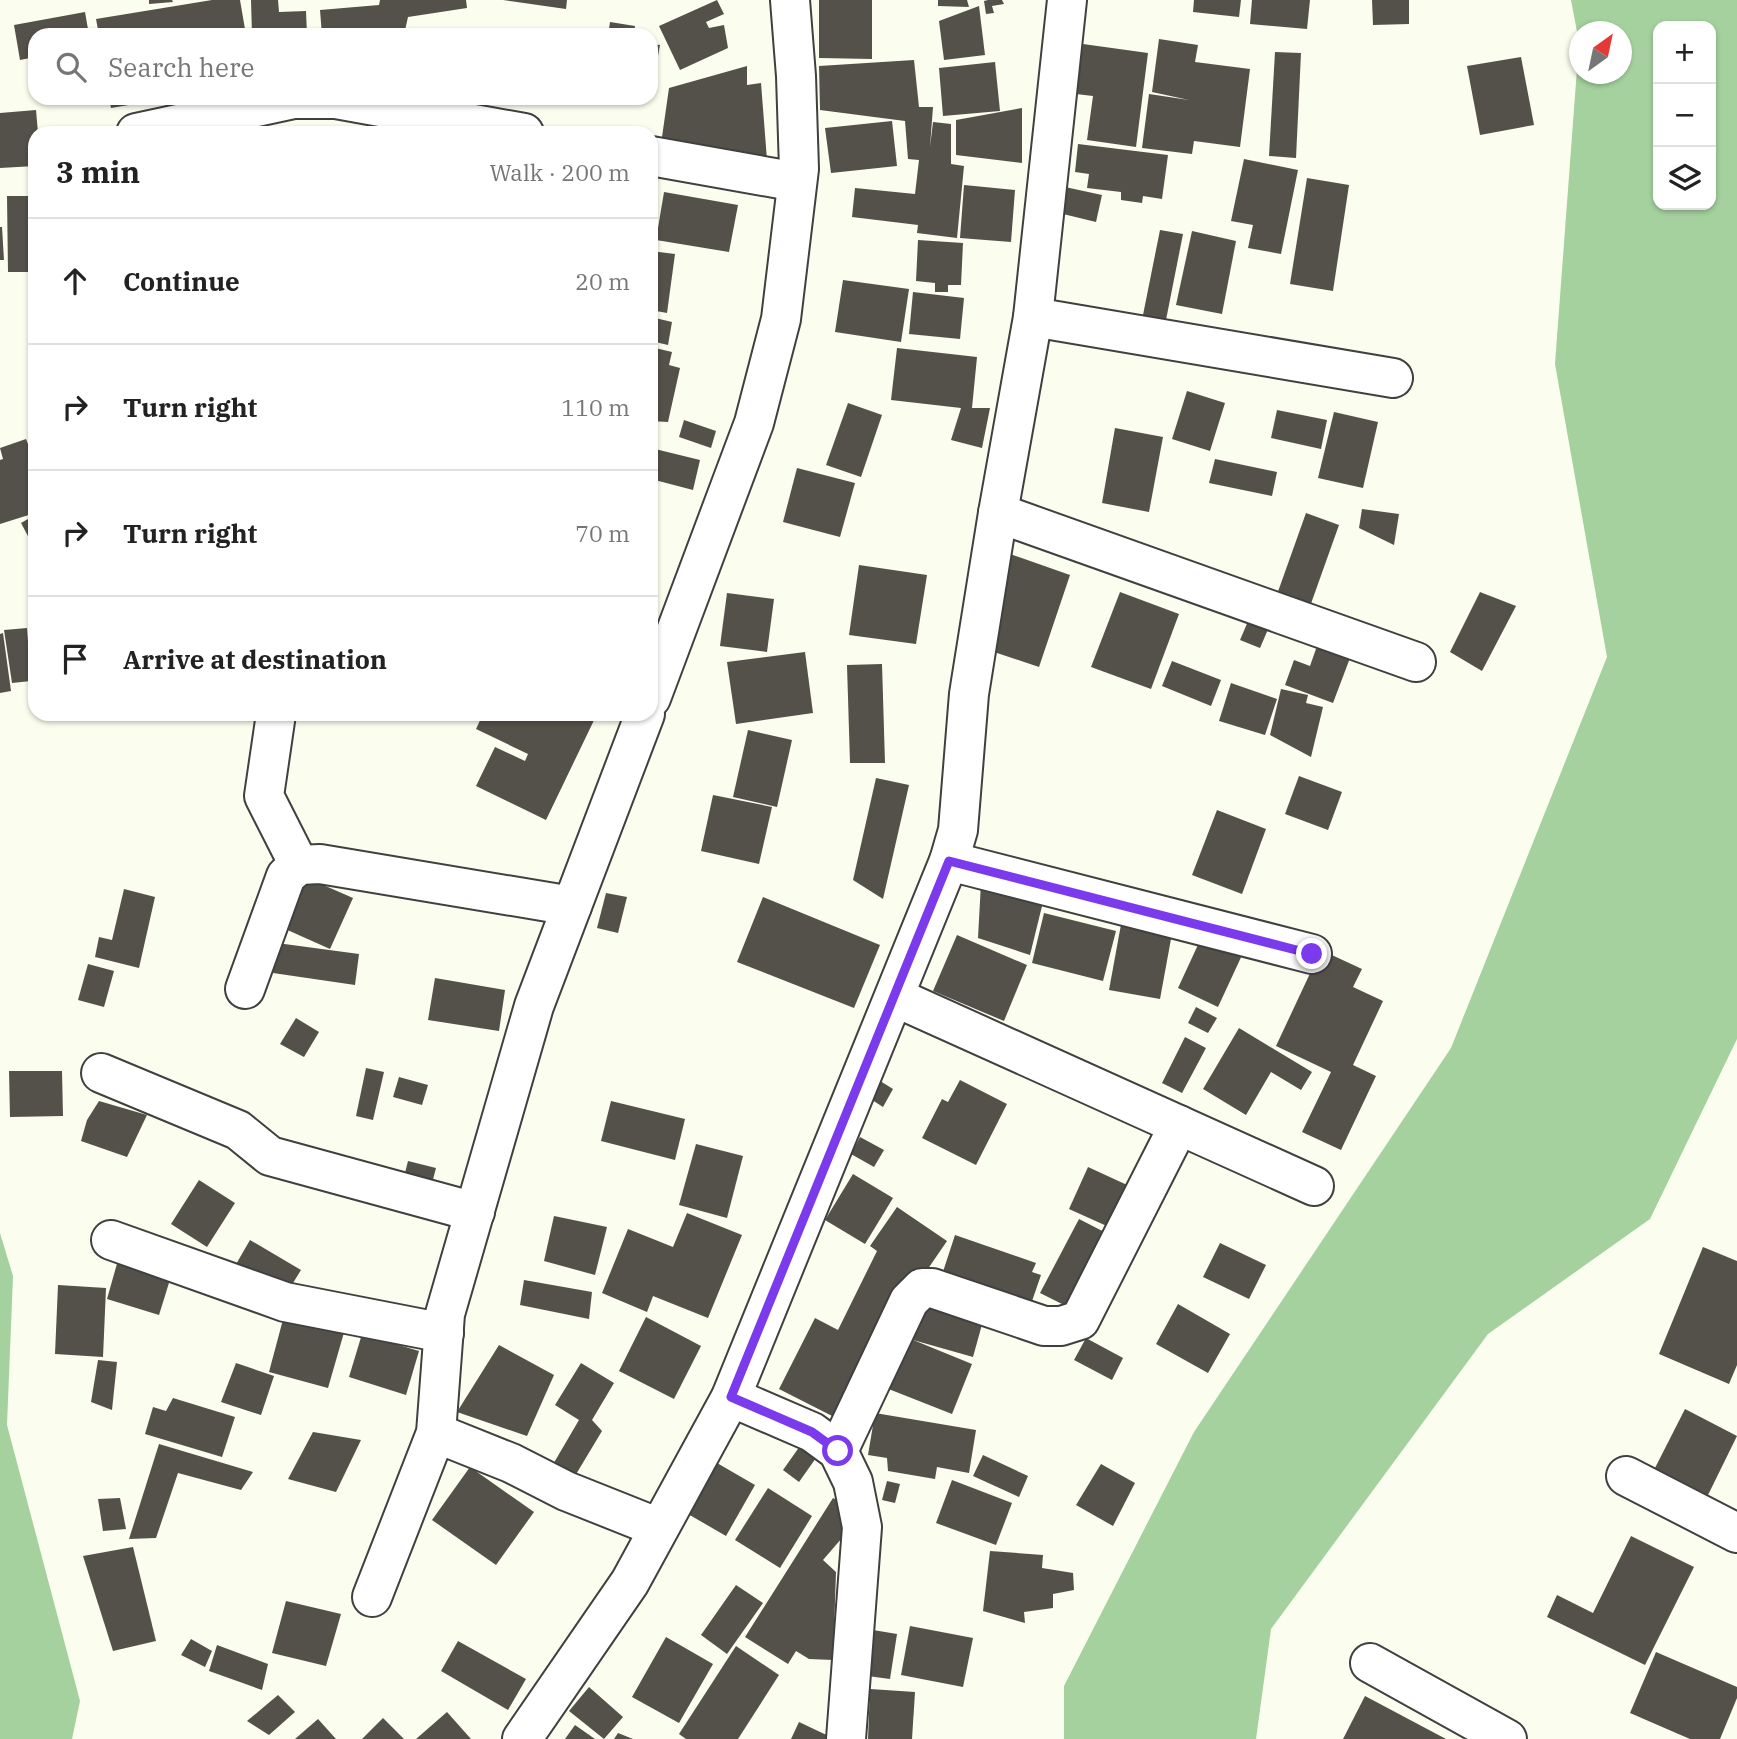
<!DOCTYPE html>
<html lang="en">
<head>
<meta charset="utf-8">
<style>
  body { margin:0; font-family:"IBM Plex Serif",serif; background:#f2f2f2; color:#222 }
  .controls { position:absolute; right:21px; top:21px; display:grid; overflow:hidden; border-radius:14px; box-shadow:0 2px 5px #0004 }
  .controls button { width:63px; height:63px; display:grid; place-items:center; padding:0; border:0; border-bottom:2px solid #e0e0e0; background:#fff; color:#222; font:35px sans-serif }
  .compass { position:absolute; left:1569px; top:21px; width:63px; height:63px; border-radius:50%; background:#fff; box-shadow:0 2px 5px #0004; rotate:33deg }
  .stop { position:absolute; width:21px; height:21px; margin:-16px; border:5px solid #7c3aed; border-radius:50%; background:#fff }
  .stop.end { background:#7c3aed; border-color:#fff; box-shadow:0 2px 7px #0008 }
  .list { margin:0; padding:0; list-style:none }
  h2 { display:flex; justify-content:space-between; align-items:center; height:91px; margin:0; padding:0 28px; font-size:30px }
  h2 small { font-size:23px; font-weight:400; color:#767676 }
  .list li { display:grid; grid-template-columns:46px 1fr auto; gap:21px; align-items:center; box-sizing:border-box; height:126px; padding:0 28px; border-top:2px solid #e0e0e0 }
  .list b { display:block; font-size:26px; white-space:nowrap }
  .list em { font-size:23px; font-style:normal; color:#767676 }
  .icon { flex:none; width:38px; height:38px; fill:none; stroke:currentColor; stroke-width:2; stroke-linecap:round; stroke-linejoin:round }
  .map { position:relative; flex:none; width:1737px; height:1739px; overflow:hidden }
  .search { position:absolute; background:#fff; box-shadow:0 2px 5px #0004; left:28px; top:28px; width:630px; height:77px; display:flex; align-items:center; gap:18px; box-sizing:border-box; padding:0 24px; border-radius:21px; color:#767676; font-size:26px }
  .panel { position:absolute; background:#fff; box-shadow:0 2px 5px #0004; left:28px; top:126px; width:630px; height:595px; border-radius:21px }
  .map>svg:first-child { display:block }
</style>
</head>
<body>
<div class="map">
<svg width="1737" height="1739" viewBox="0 0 1737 1739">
  <rect width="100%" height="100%" fill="#fbfdee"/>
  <g fill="#a4d19e" fill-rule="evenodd">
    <path d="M1571,0H1737V1039L1650,1219L1488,1334L1271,1629L1256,1739H1064V1686L1194,1432L1451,1048L1607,657L1555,364L1579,42ZM1658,26H1711V205H1658ZM1580,32H1622V74H1580Z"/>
    <path d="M0,1233L13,1276L7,1425L80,1701L72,1739H0Z"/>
  </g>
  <g fill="#54514a">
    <path d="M149,0H172L173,2L149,4Z"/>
    <path d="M212,0H240L246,35H99L96,19Z"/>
    <path d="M251,0H278L279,12L306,11L307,35H252Z"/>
    <path d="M380,0H466L467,8L408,17L404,35H322L320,10L379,5Z"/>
    <path d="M503,0H567L566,9Z"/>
    <path d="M717,0L724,14L706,22L709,28L724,25L728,48L680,70L659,26Z"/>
    <path d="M819,0H872V59L819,58Z"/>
    <path d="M938,0H967L969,7L938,6Z"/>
    <path d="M988,0H1002L1004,4L992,6L994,13L986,14L984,1Z"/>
    <path d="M1194,0H1241L1239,17L1193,12Z"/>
    <path d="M1252,0H1310L1307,29L1250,24Z"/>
    <path d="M1372,0H1409V24L1373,25Z"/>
    <path d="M979,6L985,55L944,60L939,21Z"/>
    <path d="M85,12L89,35H35V57L20,60L14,25Z"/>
    <path d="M610,22L635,26L634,35H608Z"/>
    <path d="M1159,39L1198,45L1195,62L1250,69L1240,147L1194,141L1192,154L1142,148L1149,94L1189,100L1152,92Z"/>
    <path d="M651,44L660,45L657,61L651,60Z"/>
    <path d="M1083,44L1148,53L1136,147L1087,140L1093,96L1076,94Z"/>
    <path d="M1275,52L1301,53L1296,158L1269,156Z"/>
    <path d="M1521,57L1534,125L1480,135L1467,66Z"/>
    <path d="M914,60L919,107H933L930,147L933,122L951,124V164L964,166L957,238L917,233L918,225L852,217L855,188L915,194L919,160L908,159L905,121L820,110L819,66Z"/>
    <path d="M995,62L1000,111L943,116L939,68Z"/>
    <path d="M747,66V85L761,83L767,160L659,158L669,88Z"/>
    <path d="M109,98H164V99L111,108Z"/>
    <path d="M1022,108V163L956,155V120Z"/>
    <path d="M36,110L38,133H35V166L0,168V113Z"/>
    <path d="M892,121L897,166L831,173L825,128Z"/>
    <path d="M1078,144L1168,155L1162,199L1143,196L1142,203L1121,200V192L1087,188L1089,174L1075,172Z"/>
    <path d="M1244,159L1298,170L1281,254L1248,248L1253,225L1231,221Z"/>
    <path d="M1307,178L1349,185L1333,291L1290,284Z"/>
    <path d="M964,185L1015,190L1011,242L960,238Z"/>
    <path d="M1065,187L1102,195L1096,222L1059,213Z"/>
    <path d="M664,192L738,205L729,252L656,240Z"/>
    <path d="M7,196H35V272H8Z"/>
    <path d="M0,227H2L4,260H0Z"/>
    <path d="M1160,230L1183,234L1164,330L1142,320Z"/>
    <path d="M1192,231L1236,241L1222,314L1176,305Z"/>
    <path d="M918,240L963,243L961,285H948V292H935V283L916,281Z"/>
    <path d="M651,251L675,254L667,313L651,310Z"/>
    <path d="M843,280L909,289L901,342L835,332Z"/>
    <path d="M913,292L964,298L960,339L909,334Z"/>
    <path d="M651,317L672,322L668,345L651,341Z"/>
    <path d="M651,347L672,352L669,365L680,368L668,422L651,421Z"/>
    <path d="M897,348L977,357L972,408H990L982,448L951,440L961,408L891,400Z"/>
    <path d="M1187,391L1225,403L1210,451L1172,439Z"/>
    <path d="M848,403L882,415L861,477L826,465Z"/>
    <path d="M1277,410L1327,420L1321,449L1271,438Z"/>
    <path d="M1334,412L1378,422L1363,488L1318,478Z"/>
    <path d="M684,420L716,431L711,448L679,437Z"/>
    <path d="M1115,428L1163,437L1149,512L1102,503Z"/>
    <path d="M26,439L30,449L35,447V513L0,524V460L3,459L0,448Z"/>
    <path d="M651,448L700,460L693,490L651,479Z"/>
    <path d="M1215,459L1277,472L1272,496L1209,483Z"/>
    <path d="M797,468L855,483L840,537L783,522Z"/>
    <path d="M1362,509L1399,514L1394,545L1359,528Z"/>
    <path d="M1306,513L1339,525L1308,612L1275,600Z"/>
    <path d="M35,515V535L29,538L21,523Z"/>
    <path d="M1010,554L1070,575L1039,667L979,647Z"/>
    <path d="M859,565L927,575L916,644L849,635Z"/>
    <path d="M1120,592L1179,614L1151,689L1091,667Z"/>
    <path d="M1480,592L1516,606L1482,671L1450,652Z"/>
    <path d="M727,593L774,599L767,652L720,646Z"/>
    <path d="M1249,619L1269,627L1260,648L1240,640Z"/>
    <path d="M27,628L31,681L12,683L4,630Z"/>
    <path d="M3,633L11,691L0,693V634Z"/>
    <path d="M1317,646L1350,658L1333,703L1285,685L1294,660L1310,666Z"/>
    <path d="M805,652L813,713L736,724L727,662Z"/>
    <path d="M1172,661L1221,680L1211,706L1162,686Z"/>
    <path d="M882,664L885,763H850L847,665Z"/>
    <path d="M1231,683L1277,699L1265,735L1219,721Z"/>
    <path d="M1281,689L1308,695L1306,703L1323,707L1311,757L1270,735Z"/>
    <path d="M483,714H597L546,820L476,786L495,747L525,761L528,754L476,729Z"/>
    <path d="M748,730L792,740L777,807L733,797Z"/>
    <path d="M1299,776L1342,792L1328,830L1285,814Z"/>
    <path d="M876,778L909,785L883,899L853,880Z"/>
    <path d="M713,795L772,807L759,864L701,851Z"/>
    <path d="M1217,810L1266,829L1242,894L1192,875Z"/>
    <path d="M305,877L353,898L330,949L283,928Z"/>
    <path d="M981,883L1044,898L1030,955L978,938Z"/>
    <path d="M124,889L155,897L139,968L95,957L99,937L112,940Z"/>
    <path d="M606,893L627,897L618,933L597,928Z"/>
    <path d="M763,897L880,945L854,1008L737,962Z"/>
    <path d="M1044,913L1116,931L1103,981L1032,963Z"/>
    <path d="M1122,919L1173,928L1160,999L1109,990Z"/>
    <path d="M1203,934L1243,953L1218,1007L1178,988Z"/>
    <path d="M957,935L1027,965L1004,1021L933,991Z"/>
    <path d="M277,943L359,954L355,985L273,973Z"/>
    <path d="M1321,950L1362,969L1353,987L1383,1001L1353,1065L1376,1076L1341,1150L1302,1132L1331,1072L1276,1046Z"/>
    <path d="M88,964L114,971L104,1007L78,1000Z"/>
    <path d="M435,978L505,990L499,1031L428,1020Z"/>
    <path d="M1196,1007L1217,1018L1208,1033L1188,1023Z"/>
    <path d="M296,1018L319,1032L304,1057L280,1044Z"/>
    <path d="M1239,1028L1312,1072L1301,1090L1271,1072L1246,1115L1203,1089Z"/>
    <path d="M1185,1037L1206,1048L1182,1093L1162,1083Z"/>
    <path d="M366,1068L384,1072L373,1120L356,1116Z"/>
    <path d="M9,1071H62L63,1116L10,1117Z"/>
    <path d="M399,1077L428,1085L422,1105L393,1097Z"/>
    <path d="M877,1079L893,1089L883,1107L866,1096Z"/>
    <path d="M960,1080L1007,1104L976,1165L922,1138L942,1099L948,1102Z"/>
    <path d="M99,1101L147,1115L127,1157L81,1141L87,1120Z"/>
    <path d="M611,1101L685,1119L675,1160L601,1141Z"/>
    <path d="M860,1137L884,1150L874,1167L851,1154Z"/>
    <path d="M696,1144L743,1156L727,1218L679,1205Z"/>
    <path d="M408,1161L436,1168L430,1191L402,1185Z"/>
    <path d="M1088,1167L1138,1190L1120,1232L1069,1209Z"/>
    <path d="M853,1174L893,1198L865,1244L825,1220Z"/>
    <path d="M199,1180L235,1203L207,1247L171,1224Z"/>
    <path d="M897,1207L947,1241L921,1279L840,1420L779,1389L815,1318L838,1330L877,1251L870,1246Z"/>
    <path d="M687,1213L742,1235L708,1318L653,1296L647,1312L602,1293L628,1229L673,1247Z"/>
    <path d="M554,1216L607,1227L595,1275L544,1261Z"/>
    <path d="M1079,1219L1116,1238L1072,1309L1040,1293Z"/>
    <path d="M955,1235L1036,1263L1032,1272L1041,1275L1031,1304L938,1287Z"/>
    <path d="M250,1240L301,1270L285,1296L235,1266Z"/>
    <path d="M1220,1243L1266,1265L1249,1299L1203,1277Z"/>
    <path d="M1703,1247L1737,1261V1365L1729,1384L1659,1354Z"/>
    <path d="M120,1253L173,1270L159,1315L107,1299Z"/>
    <path d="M524,1280L592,1292L589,1319L520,1305Z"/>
    <path d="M58,1285L106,1288L103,1357L55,1354Z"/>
    <path d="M927,1292L986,1310L973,1357L913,1340Z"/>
    <path d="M1178,1304L1230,1334L1208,1373L1156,1344Z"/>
    <path d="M285,1312L345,1329L328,1388L269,1372Z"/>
    <path d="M646,1317L701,1346L674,1399L619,1371Z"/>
    <path d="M362,1334L419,1351L406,1395L349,1377Z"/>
    <path d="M901,1335L972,1364L952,1414L881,1386Z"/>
    <path d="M1086,1338L1123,1358L1112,1380L1074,1360Z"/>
    <path d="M499,1345L554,1375L527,1436L457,1412Z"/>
    <path d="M98,1360L117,1362L112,1410L91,1402Z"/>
    <path d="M236,1363L274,1376L261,1415L221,1402Z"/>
    <path d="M581,1363L614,1383L592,1420L602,1431L566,1491L545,1478L579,1420L555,1405Z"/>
    <path d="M173,1398L235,1417L222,1457L145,1434L153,1407L166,1411Z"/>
    <path d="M1685,1409L1737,1436L1708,1495L1655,1468Z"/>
    <path d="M875,1413L976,1430L969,1473L937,1467L935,1479L888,1471L887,1458L868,1455Z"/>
    <path d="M313,1432L361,1440L336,1492L288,1479Z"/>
    <path d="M159,1444L253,1472L241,1490L178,1473L156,1538L129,1539Z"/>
    <path d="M800,1446L816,1458L799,1482L783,1470Z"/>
    <path d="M983,1455L1028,1476L1019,1497L973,1476Z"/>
    <path d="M717,1463L755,1485L726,1536L688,1514Z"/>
    <path d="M1101,1464L1135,1483L1113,1526L1076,1505Z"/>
    <path d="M470,1467L534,1512L496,1565L432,1520Z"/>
    <path d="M952,1480L1012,1503L996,1545L936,1523Z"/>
    <path d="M887,1481L900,1484L895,1503L882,1500Z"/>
    <path d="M768,1488L812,1516L780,1568L735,1540Z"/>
    <path d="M120,1498L126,1529L103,1531L98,1499Z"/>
    <path d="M833,1498L847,1506L848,1531L823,1560L836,1572L833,1660L809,1659L796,1651L788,1664L745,1637Z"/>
    <path d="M1631,1536L1694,1567L1645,1665L1547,1617L1557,1595L1593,1613Z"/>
    <path d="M133,1547L156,1641L113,1651L83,1556Z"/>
    <path d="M990,1551L1043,1555L1042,1568L1073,1573L1074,1590L1053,1594V1608L1024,1612L1025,1623L983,1611Z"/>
    <path d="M736,1585L763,1603L727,1654L701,1635Z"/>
    <path d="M286,1601L341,1614L326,1666L272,1653Z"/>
    <path d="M910,1626L973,1638L963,1687L901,1675Z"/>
    <path d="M867,1629L897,1634L890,1679L860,1675Z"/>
    <path d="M666,1637L713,1664L679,1723L632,1697Z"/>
    <path d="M191,1639L212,1651L205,1667L181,1655Z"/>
    <path d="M458,1641L526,1679L508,1710L441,1671Z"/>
    <path d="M217,1645L268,1664L262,1690L209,1671Z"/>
    <path d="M736,1646L779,1675L738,1739H686L679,1734Z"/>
    <path d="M1656,1652L1737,1687V1698L1720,1739H1690L1630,1713Z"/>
    <path d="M589,1687L623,1717L604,1739L569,1711Z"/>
    <path d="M870,1689L915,1692L912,1739H868Z"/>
    <path d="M278,1695L295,1712L269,1735L247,1721Z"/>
    <path d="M1365,1696L1446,1739H1343Z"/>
    <path d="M447,1712L471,1739H416Z"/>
    <path d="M383,1718L404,1739H362Z"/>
    <path d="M318,1719L336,1739H295Z"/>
    <path d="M799,1722L835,1739H791Z"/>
    <path d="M575,1725L595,1739H565Z"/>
    <path d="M618,1733L633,1739H614Z"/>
  </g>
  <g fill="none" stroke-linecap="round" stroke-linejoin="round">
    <g stroke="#404040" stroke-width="42">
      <g id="minor">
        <path d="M136,133L294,99H336L524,133"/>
        <path d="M651,156L797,182"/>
        <path d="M1033,317L1393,378"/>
        <path d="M998,513L1416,662"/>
        <path d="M651,698L754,423L781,319L799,169L796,76L790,0"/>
        <path d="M276,714L264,796L299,865"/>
        <path d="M949,861L1312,954"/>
        <path d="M245,989L286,876L299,865L320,864L572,906"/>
        <path d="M895,997L1314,1186"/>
        <path d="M101,1073L238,1130L270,1156L475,1212"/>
        <path d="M111,1240L285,1302L444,1333"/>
        <path d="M731,1397L812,1432L838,1451L853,1482L862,1527L846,1739"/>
        <path d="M436,1433L511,1463L566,1491L659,1528"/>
        <path d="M838,1451L909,1301L922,1288H932L1044,1326H1061L1080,1320L1179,1125"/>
        <path d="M1626,1476L1737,1533"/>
        <path d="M372,1597L436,1433L445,1314L534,1006L645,714"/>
        <path d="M1370,1663L1507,1739"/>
        <path d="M522,1739L630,1582L731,1397L949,861L958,830L969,694L998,513L1033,317L1067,0"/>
      </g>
    </g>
    <use href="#minor" stroke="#fff" stroke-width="38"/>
  </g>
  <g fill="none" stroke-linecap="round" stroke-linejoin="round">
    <path stroke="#7c3aed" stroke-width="9" d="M838,1451L812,1432L731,1397L949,861L1312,954"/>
  </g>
</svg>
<div class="controls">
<button>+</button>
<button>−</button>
<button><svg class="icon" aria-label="layers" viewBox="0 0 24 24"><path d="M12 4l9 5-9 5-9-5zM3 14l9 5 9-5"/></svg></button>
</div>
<svg class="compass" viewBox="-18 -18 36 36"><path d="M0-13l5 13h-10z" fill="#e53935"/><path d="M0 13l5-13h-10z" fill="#767676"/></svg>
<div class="stop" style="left:838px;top:1451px"></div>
<div class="stop end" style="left:1312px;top:954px"></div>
<div class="search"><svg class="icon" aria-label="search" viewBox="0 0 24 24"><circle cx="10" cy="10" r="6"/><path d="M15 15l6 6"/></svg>Search here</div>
<section class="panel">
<h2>3 min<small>Walk · 200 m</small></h2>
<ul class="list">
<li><svg class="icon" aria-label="ahead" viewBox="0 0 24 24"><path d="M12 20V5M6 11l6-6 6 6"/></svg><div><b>Continue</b></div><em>20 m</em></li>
<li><svg class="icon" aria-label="right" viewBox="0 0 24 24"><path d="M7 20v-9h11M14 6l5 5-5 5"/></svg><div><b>Turn right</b></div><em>110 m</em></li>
<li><svg class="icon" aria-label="right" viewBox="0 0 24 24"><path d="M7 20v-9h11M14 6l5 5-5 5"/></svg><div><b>Turn right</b></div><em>70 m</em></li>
<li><svg class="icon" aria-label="arrive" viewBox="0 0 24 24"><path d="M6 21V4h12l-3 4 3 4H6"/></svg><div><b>Arrive at destination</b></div></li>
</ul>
</section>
</div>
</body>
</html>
